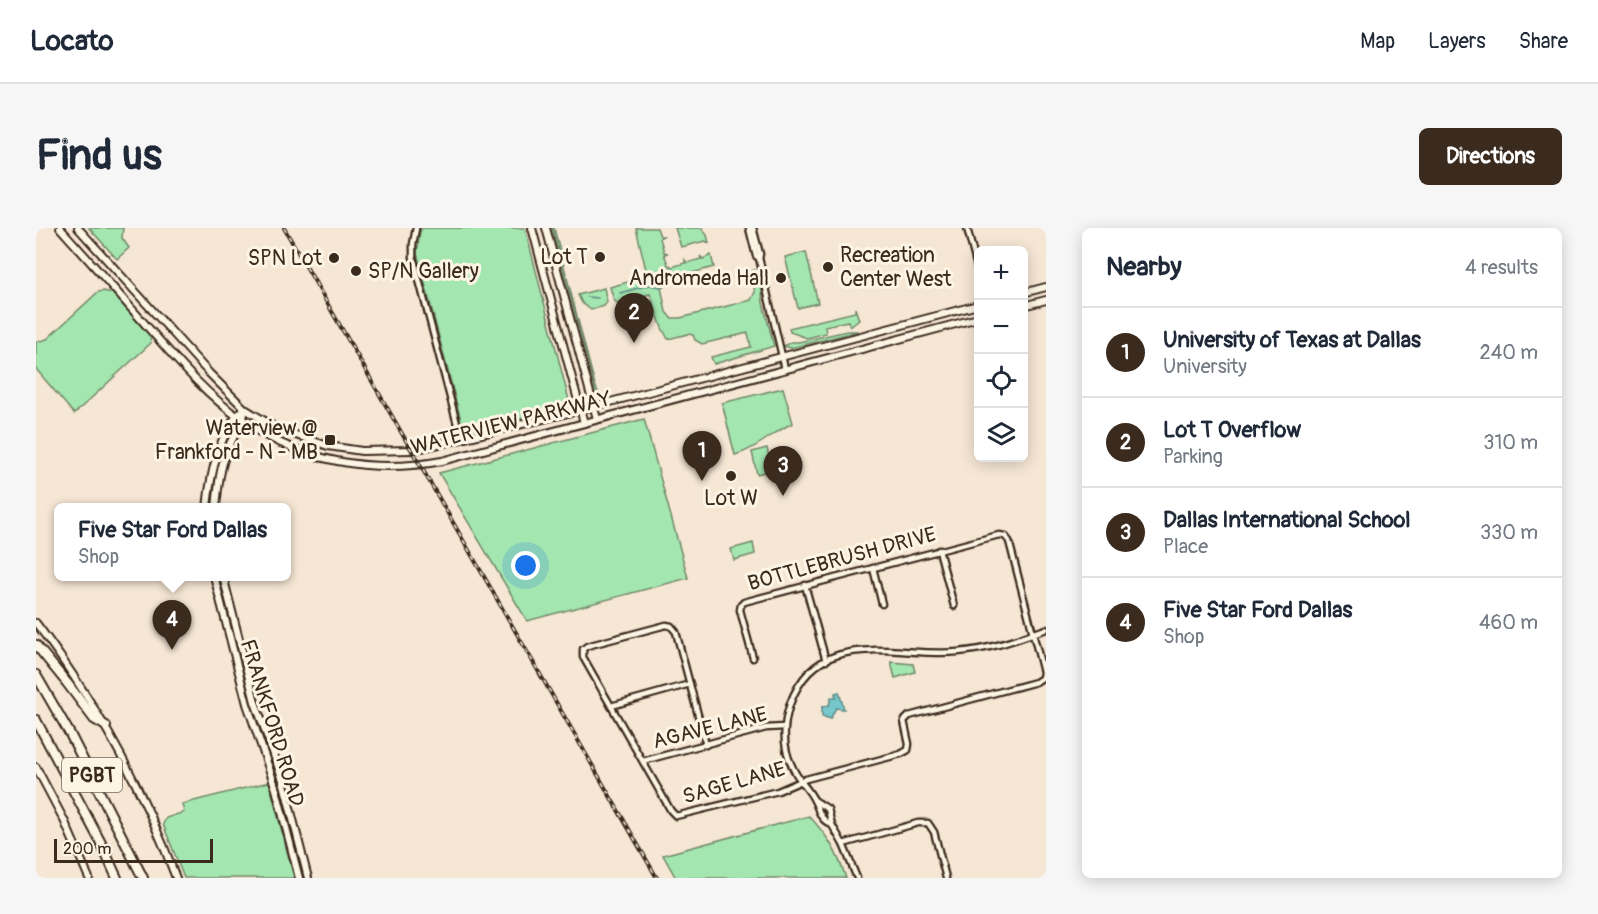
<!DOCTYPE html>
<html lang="en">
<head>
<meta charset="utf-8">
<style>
  body { margin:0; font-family:Pangolin,sans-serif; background:#f6f6f7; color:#1f2937 }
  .controls { position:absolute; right:18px; top:18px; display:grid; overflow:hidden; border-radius:9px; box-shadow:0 3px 15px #0003 }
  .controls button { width:54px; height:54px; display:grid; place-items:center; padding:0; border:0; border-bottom:2px solid #e0e1e3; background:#fff; color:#1f2937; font:30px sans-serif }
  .scale { position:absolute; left:18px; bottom:15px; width:159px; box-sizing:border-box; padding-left:6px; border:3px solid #3b2a1e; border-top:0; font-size:16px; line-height:21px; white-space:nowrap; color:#3b2a1e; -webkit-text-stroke:4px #fcf5e5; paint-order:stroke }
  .you { position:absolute; left:490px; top:338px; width:21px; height:21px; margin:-15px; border:4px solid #fff; border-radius:50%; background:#1a73e8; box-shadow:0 0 0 9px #1a73e833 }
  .badge { display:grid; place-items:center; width:39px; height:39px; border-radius:50%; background:#3b2a1e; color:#fff; font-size:20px; font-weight:700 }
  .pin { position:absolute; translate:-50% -50px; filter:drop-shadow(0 2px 3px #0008) }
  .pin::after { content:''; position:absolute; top:32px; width:21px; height:18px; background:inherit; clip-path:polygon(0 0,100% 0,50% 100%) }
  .popup { position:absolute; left:18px; top:275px; width:237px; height:78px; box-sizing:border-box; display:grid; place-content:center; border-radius:9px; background:#fff; filter:drop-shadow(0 2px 4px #0005); font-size:20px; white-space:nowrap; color:#747a83 }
  .popup b { font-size:22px; color:#1f2937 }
  .popup::after { content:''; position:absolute; left:50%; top:100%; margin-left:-12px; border:12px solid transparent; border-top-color:#fff }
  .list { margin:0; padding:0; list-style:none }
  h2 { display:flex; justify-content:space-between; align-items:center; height:78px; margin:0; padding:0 24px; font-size:26px }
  h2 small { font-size:20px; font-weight:400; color:#747a83 }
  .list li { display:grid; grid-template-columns:39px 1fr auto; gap:18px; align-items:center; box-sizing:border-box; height:90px; padding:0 24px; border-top:2px solid #e0e1e3 }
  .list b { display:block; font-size:22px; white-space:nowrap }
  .list p { margin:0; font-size:20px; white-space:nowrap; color:#747a83 }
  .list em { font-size:20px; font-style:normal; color:#747a83 }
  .icon { flex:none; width:33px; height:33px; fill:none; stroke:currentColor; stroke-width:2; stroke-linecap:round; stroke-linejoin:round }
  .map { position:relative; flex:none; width:1010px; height:650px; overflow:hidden; border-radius:9px }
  header { display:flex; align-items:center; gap:36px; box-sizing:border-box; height:84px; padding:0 30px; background:#fff; border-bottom:2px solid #e0e1e3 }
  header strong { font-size:28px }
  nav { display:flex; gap:33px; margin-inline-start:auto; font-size:21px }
  .intro { display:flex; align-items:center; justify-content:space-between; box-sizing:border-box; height:144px; padding:0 36px }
  h1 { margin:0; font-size:42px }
  .button { padding:15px 27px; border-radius:9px; background:#3b2a1e; color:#fff; font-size:21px; font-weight:700 }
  main { display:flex; gap:36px; padding:0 36px }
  aside { flex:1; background:#fff; border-radius:9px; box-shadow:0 3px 15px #0003 }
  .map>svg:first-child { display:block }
</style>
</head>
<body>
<header>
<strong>Locato</strong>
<nav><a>Map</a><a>Layers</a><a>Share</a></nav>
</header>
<div class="intro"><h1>Find us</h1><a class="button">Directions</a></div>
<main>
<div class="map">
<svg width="1010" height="650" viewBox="0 0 1010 650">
  <rect width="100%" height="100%" fill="#f6e6d4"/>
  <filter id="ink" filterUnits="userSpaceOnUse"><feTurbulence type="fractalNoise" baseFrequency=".0167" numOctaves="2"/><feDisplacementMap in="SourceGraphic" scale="12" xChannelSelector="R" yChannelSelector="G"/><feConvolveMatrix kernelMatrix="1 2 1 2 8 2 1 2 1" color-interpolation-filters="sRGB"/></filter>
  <g filter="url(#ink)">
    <g fill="#a4e6b0" stroke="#708867" stroke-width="1.5">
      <path d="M53,0H87L86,10L93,20L81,31Z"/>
      <path d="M386,0H489L534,176L530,179L433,204L427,200L381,25L384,4Z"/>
      <path d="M516,0H518L559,157L563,166L560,165Z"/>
      <path d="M600,0H621L624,8H627L624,10L628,24L632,25L628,26L632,36L630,41L611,46Z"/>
      <path d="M639,0H666L671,7L673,15L669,13L645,19Z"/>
      <path d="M770,24L782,75L762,80L749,29Z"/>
      <path d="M675,27L678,39L656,45L657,48L633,54L631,45L634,37L636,39L649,35V32L651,35L665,31L664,28L667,31Z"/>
      <path d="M719,42L725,54L727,75L738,118L678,136L675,129L715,119L712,105L666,116L659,112L657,107L652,106L632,111L626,100L614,66L581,75L578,72L574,59L599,52L609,45L612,48L627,45L631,57L625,59L630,84L635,90H644L715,72L719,64L715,47L716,43Z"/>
      <path d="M568,60L571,74L568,78L555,82L546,75L542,67Z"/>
      <path d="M67,63L76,65L114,108L115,115L38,186L0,141V114L11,111L62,64Z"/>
      <path d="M819,80L823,92L814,99L812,93L789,98L790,105L771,110L754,104L753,100L819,84Z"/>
      <path d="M811,103H822L755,120L748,118L755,114H763Z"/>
      <path d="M747,160L757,195C737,204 721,221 699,227L686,175Z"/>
      <path d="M608,191L652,350L491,393L403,245Z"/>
      <path d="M731,220L736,242L721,246L716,224Z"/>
      <path d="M717,315L719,326L698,332L695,321Z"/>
      <path d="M855,434L877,436L879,444L859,450Z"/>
      <path d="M233,554L258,650H148L127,596L130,590L148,584L146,576Z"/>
      <path d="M773,588C792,608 801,624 810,650H640L627,627Z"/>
    </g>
    <path fill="#76c8cc" stroke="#5e8986" stroke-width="1.5" d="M803,464L808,481L800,480L794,491L786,488V479L793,477L795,470H800L799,465Z"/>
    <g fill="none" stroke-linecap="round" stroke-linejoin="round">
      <g stroke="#5e8986" stroke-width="1.5">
        <path d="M584,65L613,57L625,59"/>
        <path d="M551,69L562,70"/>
      </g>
      <g stroke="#3b2a1e" stroke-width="9">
        <g id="street">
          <path d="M380,0L377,16V29L425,211"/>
          <path d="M713,0L720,28L723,30L749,141"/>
          <path d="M717,0L724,26L723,30"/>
          <path d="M931,0L942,43"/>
          <path d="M903,322L918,378"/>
          <path d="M837,340L846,376"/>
          <path d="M769,357L790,433"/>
          <path d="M575,478L654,456"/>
          <path d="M670,517L640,404L635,398L630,397L551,418L547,421V429L635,583L640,588L742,563L770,551L865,526L872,522L873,516L868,493L873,488L1000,454L1006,450L1007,444L973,313L969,308L963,307L708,374L705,377L704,382L717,430"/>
          <path d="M607,533L730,500L749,499"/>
          <path d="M778,572L792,581L796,597L807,616L821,650"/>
          <path d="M796,597C783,591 784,584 778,572C772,560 761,551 756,538C746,518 747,497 754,476C782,397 862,430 922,424C957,421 978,412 1010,401"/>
          <path d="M807,616L882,595H892L898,604L910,650"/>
        </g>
      </g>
      <g stroke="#3b2a1e" stroke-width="10">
        <g id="secondary">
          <path d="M24,0C53,32 81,64 109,96C139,130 169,166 206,192C263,234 337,246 406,233L942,90"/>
          <path d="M42,0L173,145L209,181L237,198L254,205L292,218L326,223L376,222L425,211L544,182L942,77"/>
          <path d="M496,0L548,195"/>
          <path d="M510,0L561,191"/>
          <path d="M987,65L1010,59"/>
          <path d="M987,78L1010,72"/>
          <path d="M171,280C174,249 183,200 209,181"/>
          <path d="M180,280C182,259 184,239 192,220C198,206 207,196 209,181"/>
          <path d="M178,348L211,476L240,561L263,650"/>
          <path d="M187,348L219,474L247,552L272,650"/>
          <path d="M0,395C59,473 106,558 140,650"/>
          <path d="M0,539L28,592L53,650"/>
        </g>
      </g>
      <g stroke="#3b2a1e" stroke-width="12">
        <g id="highway">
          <path d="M0,417L31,455L58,491L70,498"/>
          <path d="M0,447L34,506L107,650"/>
          <path d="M0,492L64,613L81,650"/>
        </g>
      </g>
      <use href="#street" stroke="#fcf5e5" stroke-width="4.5"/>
      <use href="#secondary" stroke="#fcf5e5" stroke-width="6"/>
      <use href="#highway" stroke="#fcf5e5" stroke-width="8"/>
      <g stroke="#3b2a1e" stroke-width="4">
        <path id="rail" d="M248,0L621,650"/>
      </g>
      <use href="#rail" stroke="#fcf5e5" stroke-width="1.5" stroke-dasharray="4.5" stroke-linecap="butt"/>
    </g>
  </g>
  <g fill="#3b2a1e" stroke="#fcf5e5" stroke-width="2">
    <circle cx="564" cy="29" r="6"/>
    <circle cx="298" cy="30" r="6"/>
    <circle cx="792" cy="39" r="6"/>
    <circle cx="320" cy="43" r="6"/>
    <circle cx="745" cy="50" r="6"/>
    <rect x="288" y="206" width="12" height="12" rx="3"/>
    <circle cx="695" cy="248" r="6"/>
  </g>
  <g text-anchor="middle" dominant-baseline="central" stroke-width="6" stroke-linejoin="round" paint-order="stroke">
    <rect fill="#fcf5e5" stroke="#75675a" stroke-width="1.5" x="26" y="530" width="60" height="34" rx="4.5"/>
    <g font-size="20" font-weight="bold" fill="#3b2a1e">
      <text x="56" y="547">PGBT</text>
    </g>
    <g font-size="21" fill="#3b2a1e" stroke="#fcf5e5" text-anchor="end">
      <text x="804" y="27" text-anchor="start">Recreation<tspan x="804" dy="24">Center West</tspan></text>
      <text x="552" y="29">Lot T</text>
      <text x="286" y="30">SPN Lot</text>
      <text x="332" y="43" text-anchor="start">SP/N Gallery</text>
      <text x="733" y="50">Andromeda Hall</text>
      <text x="282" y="200">Waterview @<tspan x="282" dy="24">Frankford - N - MB</tspan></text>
      <text x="695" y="270" text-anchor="middle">Lot W</text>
    </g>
    <g font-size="21" fill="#3b2a1e" stroke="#fcf5e5">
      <text transform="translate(475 195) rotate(-14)">WATERVIEW PARKWAY</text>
      <text transform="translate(806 331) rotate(-15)">BOTTLEBRUSH DRIVE</text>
      <text transform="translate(236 495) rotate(73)">FRANKFORD ROAD</text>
      <text transform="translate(674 500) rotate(-14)">AGAVE LANE</text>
      <text transform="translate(698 555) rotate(-16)">SAGE LANE</text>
    </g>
  </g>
</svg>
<div class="controls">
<button>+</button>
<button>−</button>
<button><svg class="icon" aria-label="locate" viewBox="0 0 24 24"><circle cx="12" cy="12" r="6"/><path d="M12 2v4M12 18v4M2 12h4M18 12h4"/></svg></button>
<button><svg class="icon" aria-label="layers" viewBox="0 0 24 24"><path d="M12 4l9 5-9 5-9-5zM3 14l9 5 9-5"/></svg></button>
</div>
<div class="scale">200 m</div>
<div class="you"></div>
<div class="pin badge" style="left:666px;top:253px">1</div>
<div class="pin badge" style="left:598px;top:115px">2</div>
<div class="pin badge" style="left:747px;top:268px">3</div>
<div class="pin badge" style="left:136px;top:422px">4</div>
<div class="popup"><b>Five Star Ford Dallas</b>Shop</div>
</div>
<aside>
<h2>Nearby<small>4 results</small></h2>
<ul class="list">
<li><span class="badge">1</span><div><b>University of Texas at Dallas</b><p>University</p></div><em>240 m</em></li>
<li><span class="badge">2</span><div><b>Lot T Overflow</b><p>Parking</p></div><em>310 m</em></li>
<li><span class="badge">3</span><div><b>Dallas International School</b><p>Place</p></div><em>330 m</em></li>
<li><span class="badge">4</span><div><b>Five Star Ford Dallas</b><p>Shop</p></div><em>460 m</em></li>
</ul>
</aside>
</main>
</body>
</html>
